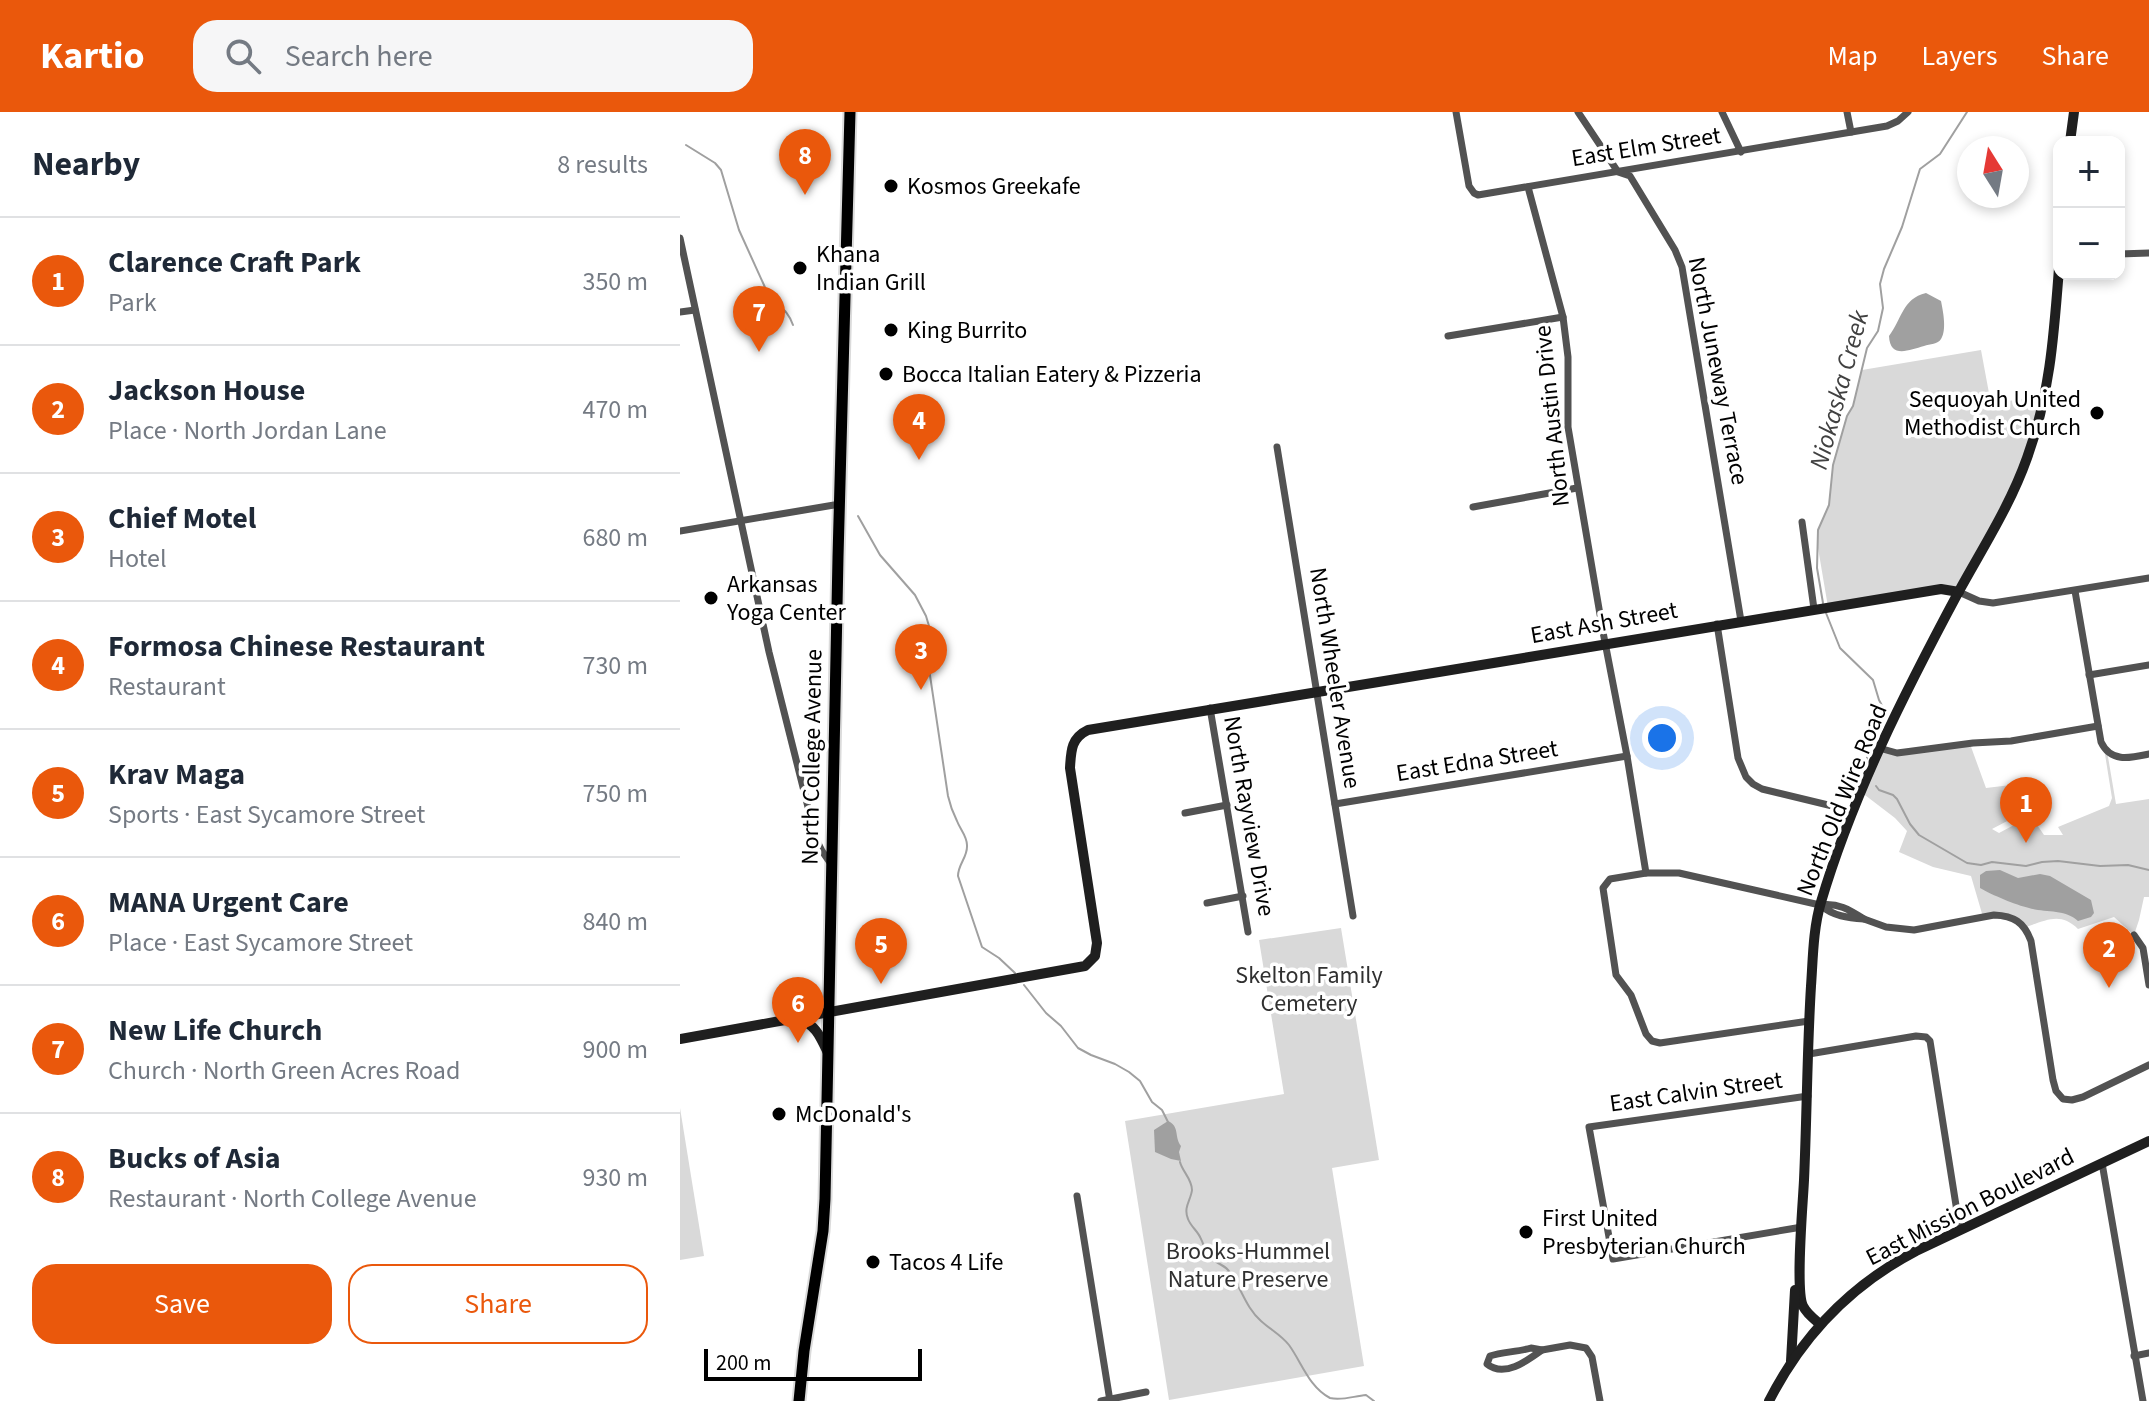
<!DOCTYPE html>
<html lang="en">
<head>
<meta charset="utf-8">
<style>
  body { margin:0; font-family:"Source Sans 3",sans-serif; background:#f6f6f7; color:#1f2937 }
  .controls { position:absolute; right:24px; top:24px; display:grid; overflow:hidden; border-radius:16px; box-shadow:0 4px 12px #0003 }
  .controls button { width:72px; height:72px; display:grid; place-items:center; padding:0; border:0; border-bottom:2px solid #e0e1e3; background:#fff; color:#1f2937; font:40px sans-serif }
  .compass { position:absolute; left:1277px; top:24px; width:72px; height:72px; border-radius:50%; background:#fff; box-shadow:0 4px 12px #0003; rotate:349deg }
  .scale { position:absolute; left:24px; bottom:20px; width:218px; box-sizing:border-box; padding-left:8px; border:4px solid #000; border-top:0; font-size:22px; line-height:28px; white-space:nowrap; color:#000; -webkit-text-stroke:6px #fff; paint-order:stroke }
  .you { position:absolute; left:982px; top:626px; width:28px; height:28px; margin:-20px; border:6px solid #fff; border-radius:50%; background:#1a73e8; box-shadow:0 0 0 12px #1a73e833 }
  .badge { display:grid; place-items:center; width:52px; height:52px; border-radius:50%; background:#ea580c; color:#fff; font-size:26px; font-weight:700 }
  .pin { position:absolute; translate:-50% -66px; filter:drop-shadow(0 2px 4px #0008) }
  .pin::after { content:''; position:absolute; top:42px; width:28px; height:24px; background:inherit; clip-path:polygon(0 0,100% 0,50% 100%) }
  .list { margin:0; padding:0; list-style:none }
  h2 { display:flex; justify-content:space-between; align-items:center; height:104px; margin:0; padding:0 32px; font-size:34px }
  h2 small { font-size:26px; font-weight:400; color:#747a83 }
  .list li { display:grid; grid-template-columns:52px 1fr auto; gap:24px; align-items:center; box-sizing:border-box; height:128px; padding:0 32px; border-top:2px solid #e0e1e3 }
  .list b { display:block; font-size:30px; white-space:nowrap }
  .list p { margin:0; font-size:26px; white-space:nowrap; color:#747a83 }
  .list em { font-size:26px; font-style:normal; color:#747a83 }
  .actions { display:flex; gap:16px; padding:24px 32px }
  .actions a { flex:1; padding:18px 0; border:2px solid #ea580c; border-radius:24px; text-align:center; font-size:28px; color:#ea580c }
  .actions .main { background:#ea580c; color:#fff }
  .icon { flex:none; width:44px; height:44px; fill:none; stroke:currentColor; stroke-width:2; stroke-linecap:round; stroke-linejoin:round }
  .map { position:relative; flex:none; width:1469px; height:1289px; overflow:hidden }
  header { display:flex; align-items:center; gap:48px; box-sizing:border-box; height:112px; padding:0 40px; background:#ea580c; color:#fff }
  header strong { font-size:38px }
  nav { display:flex; gap:44px; margin-inline-start:auto; font-size:28px }
  .search { width:560px; height:72px; background:#f6f6f7; display:flex; align-items:center; gap:20px; box-sizing:border-box; padding:0 28px; border-radius:24px; color:#747a83; font-size:30px }
  main { display:flex }
  aside { flex:1; background:#fff }
  .map>svg:first-child { display:block }
</style>
</head>
<body>
<header>
<strong>Kartio</strong>
<div class="search"><svg class="icon" aria-label="search" viewBox="0 0 24 24"><circle cx="10" cy="10" r="6"/><path d="M15 15l6 6"/></svg>Search here</div>
<nav><a>Map</a><a>Layers</a><a>Share</a></nav>
</header>
<main>
<aside>
<h2>Nearby<small>8 results</small></h2>
<ul class="list">
<li><span class="badge">1</span><div><b>Clarence Craft Park</b><p>Park</p></div><em>350 m</em></li>
<li><span class="badge">2</span><div><b>Jackson House</b><p>Place · North Jordan Lane</p></div><em>470 m</em></li>
<li><span class="badge">3</span><div><b>Chief Motel</b><p>Hotel</p></div><em>680 m</em></li>
<li><span class="badge">4</span><div><b>Formosa Chinese Restaurant</b><p>Restaurant</p></div><em>730 m</em></li>
<li><span class="badge">5</span><div><b>Krav Maga</b><p>Sports · East Sycamore Street</p></div><em>750 m</em></li>
<li><span class="badge">6</span><div><b>MANA Urgent Care</b><p>Place · East Sycamore Street</p></div><em>840 m</em></li>
<li><span class="badge">7</span><div><b>New Life Church</b><p>Church · North Green Acres Road</p></div><em>900 m</em></li>
<li><span class="badge">8</span><div><b>Bucks of Asia</b><p>Restaurant · North College Avenue</p></div><em>930 m</em></li>
</ul>
<div class="actions"><a class="main">Save</a><a>Share</a></div>
</aside>
<div class="map">
<svg width="1469" height="1289" viewBox="0 0 1469 1289">
  <rect width="100%" height="100%" fill="#fff"/>
  <g fill="#d9d9d9">
    <path d="M1301,238L1311,292L1365,283L1347,346L1279,480L1148,495L1137,430L1138,418L1149,393L1153,353L1167,304L1173,294L1182,258Z"/>
    <path d="M1290,632L1306,676L1331,673L1348,698L1312,717L1319,721L1351,704L1364,723H1383L1378,715L1429,694L1432,686L1424,636L1427,639L1436,692L1469,687V785H1464L1459,808L1454,823L1434,805L1398,817C1380,799 1366,809 1345,815L1339,809L1303,805L1291,764L1253,755L1219,740L1227,719L1215,706L1181,680L1199,636L1217,641Z"/>
    <path d="M661,816L699,1048L652,1056L684,1254L489,1288L445,1009L604,982L579,828Z"/>
    <path d="M0,996L24,1144L0,1148Z"/>
  </g>
  <g fill="#a0a0a0">
    <path d="M1246,181L1261,189C1263,199 1267,218 1261,227C1258,232 1250,232 1244,234C1229,238 1210,247 1209,224C1222,207 1222,187 1246,181Z"/>
    <path d="M1320,758L1338,766L1360,762L1370,764L1411,788L1414,801L1411,805L1398,809C1385,797 1365,801 1349,796C1336,793 1312,783 1300,776V763L1306,759Z"/>
    <path d="M488,1009C500,1014 494,1025 501,1034L499,1040L501,1049L491,1047L475,1040L474,1018Z"/>
  </g>
  <g fill="none" stroke-linecap="round" stroke-linejoin="round">
    <g stroke="#a0a0a0" stroke-width="2">
      <path d="M6,33L35,51L41,58L59,118L88,182C98,195 107,196 113,213"/>
      <path d="M178,404L200,443L235,483L246,504L249,514L248,550L268,684C270,693 273,701 277,709C280,717 287,724 287,733C288,745 278,752 278,764L302,835L319,846L335,861"/>
      <path d="M1143,491L1137,456L1138,418L1149,393L1153,353L1167,304L1173,294L1187,236L1198,219L1203,196L1200,172L1204,157L1222,115L1240,57L1260,42L1287,0"/>
      <path d="M1146,501L1160,536L1193,568L1199,588L1205,599L1187,642V649"/>
      <path d="M1196,674L1199,678L1213,683L1217,687L1230,712L1239,723L1287,751L1301,753L1312,750L1346,754L1362,750L1378,749L1420,754L1448,753L1469,758"/>
      <path d="M344,873L366,901L381,914L398,936L411,943L435,952L449,960L460,969L472,990L482,998L488,1010"/>
      <path d="M500,1050C502,1059 512,1067 512,1078C511,1088 503,1095 508,1107C511,1115 518,1119 521,1127C524,1132 524,1139 528,1144C533,1150 543,1152 548,1158C561,1174 565,1195 581,1209C591,1218 601,1223 609,1233C622,1251 629,1275 650,1286C662,1289 674,1284 686,1283L694,1289"/>
    </g>
    <g stroke="#dbdbdb" stroke-width="15">
      <path id="primary" d="M119,1289L124,1239L143,1119L145,1087L158,445L170,0"/>
    </g>
    <g stroke="#525252" stroke-width="7">
      <path d="M776,0L789,74L794,81L798,83L1207,14L1218,9L1228,0"/>
      <path d="M898,0L938,60L950,64L995,138L1002,155L1061,509"/>
      <path d="M1042,0L1061,40"/>
      <path d="M1167,0L1171,20"/>
      <path d="M848,75L883,205L888,245V315L923,520L947,644L966,761"/>
      <path d="M0,126L89,540L136,727L142,739L151,752"/>
      <path d="M1439,142L1469,141"/>
      <path d="M0,200L15,198"/>
      <path d="M768,224L883,205"/>
      <path d="M597,335L673,804"/>
      <path d="M793,395L897,376"/>
      <path d="M1122,410L1134,497"/>
      <path d="M0,419L160,392"/>
      <path d="M1395,479L1421,630C1431,651 1450,646 1469,642"/>
      <path d="M1279,480L1299,489L1313,491L1469,466"/>
      <path d="M1037,512L1058,646L1066,665L1073,672L1082,677L1173,699"/>
      <path d="M1409,563L1469,553"/>
      <path d="M530,596L568,820"/>
      <path d="M1199,636L1217,641L1225,640L1293,631L1331,629L1418,614"/>
      <path d="M655,692L947,644"/>
      <path d="M505,701L547,693"/>
      <path d="M527,791L563,784"/>
      <path d="M1184,807L1206,815L1234,818L1314,803C1334,804 1344,810 1351,829L1373,968L1376,979L1383,987L1392,988L1403,985L1469,953"/>
      <path d="M1454,823L1463,836L1469,873"/>
      <path d="M1129,909L980,931L972,929L966,922L951,883L936,863L923,776L930,767L966,761H999L1140,793C1157,790 1170,798 1184,807C1168,806 1153,804 1140,793"/>
      <path d="M1129,942L1236,924L1246,925L1250,929L1278,1106L1281,1117"/>
      <path d="M1422,1051L1463,1289"/>
      <path d="M397,1084L430,1289"/>
      <path d="M1122,1115L933,1147L909,1015L1128,984"/>
      <path d="M851,1236L862,1238C847,1249 824,1266 807,1252L810,1244C822,1240 837,1240 851,1236Z"/>
      <path d="M862,1238L890,1233L906,1236L912,1245L920,1289"/>
      <path d="M1454,1244L1469,1241"/>
      <path d="M421,1289L466,1280"/>
    </g>
    <g stroke="#1f1f1f" stroke-width="10">
      <path d="M1390,30L1394,0"/>
      <path d="M118,906C136,913 140,924 148,941"/>
      <path d="M0,927L405,854L415,844L417,831L390,656C391,639 391,626 408,618L1261,477L1279,480"/>
      <path d="M1140,1212C1134,1207 1127,1202 1123,1194C1115,1178 1123,1091 1124,1068C1127,1003 1127,939 1131,874C1133,846 1133,817 1141,790C1173,682 1225,580 1278,481C1302,437 1330,394 1347,346C1370,283 1374,222 1379,156"/>
      <path d="M1111,1249L1115,1178"/>
      <path d="M1089,1289C1122,1224 1171,1173 1236,1139L1469,1029"/>
    </g>
    <use href="#primary" stroke="#000" stroke-width="11"/>
  </g>
  <g fill="#000" stroke="#fff" stroke-width="3">
    <circle cx="211" cy="74" r="8"/>
    <circle cx="120" cy="156" r="8"/>
    <circle cx="211" cy="218" r="8"/>
    <circle cx="206" cy="262" r="8"/>
    <circle cx="1417" cy="301" r="8"/>
    <circle cx="31" cy="486" r="8"/>
    <circle cx="99" cy="1002" r="8"/>
    <circle cx="846" cy="1120" r="8"/>
    <circle cx="193" cy="1150" r="8"/>
  </g>
  <g text-anchor="middle" dominant-baseline="central" stroke-width="7" stroke-linejoin="round" paint-order="stroke">
    <g font-size="24" fill="#000" stroke="#fff">
      <text transform="translate(966 35) rotate(-9)">East Elm Street</text>
      <text transform="translate(1038 259) rotate(79)">North Juneway Terrace</text>
      <text transform="translate(872 304) rotate(-96)">North Austin Drive</text>
      <text transform="translate(924 511) rotate(-10)">East Ash Street</text>
      <text transform="translate(655 566) rotate(81)">North Wheeler Avenue</text>
      <text transform="translate(132 645) rotate(-89)">North College Avenue</text>
      <text transform="translate(797 649) rotate(-9)">East Edna Street</text>
      <text transform="translate(1162 688) rotate(-68)">North Old Wire Road</text>
      <text transform="translate(569 704) rotate(80)">North Rayview Drive</text>
      <text transform="translate(1016 980) rotate(-8)">East Calvin Street</text>
      <text transform="translate(1290 1095) rotate(-27)">East Mission Boulevard</text>
    </g>
    <g font-size="24" fill="#000" stroke="#fff" text-anchor="start">
      <text x="227" y="74">Kosmos Greekafe</text>
      <text x="136" y="142">Khana<tspan x="136" dy="28">Indian Grill</tspan></text>
      <text x="227" y="218">King Burrito</text>
      <text x="222" y="262">Bocca Italian Eatery &amp; Pizzeria</text>
      <text x="1401" y="287" text-anchor="end">Sequoyah United<tspan x="1401" dy="28">Methodist Church</tspan></text>
      <text x="47" y="472">Arkansas<tspan x="47" dy="28">Yoga Center</tspan></text>
      <text x="115" y="1002">McDonald's</text>
      <text x="862" y="1106">First United<tspan x="862" dy="28">Presbyterian Church</tspan></text>
      <text x="209" y="1150">Tacos 4 Life</text>
    </g>
    <g font-size="24" fill="#303030" stroke="#fff">
      <text x="629" y="863">Skelton Family<tspan x="629" dy="28">Cemetery</tspan></text>
      <text x="568" y="1139">Brooks-Hummel<tspan x="568" dy="28">Nature Preserve</tspan></text>
    </g>
    <g font-size="26" font-style="italic" fill="#414141" stroke="#fff">
      <text transform="translate(1159 278) rotate(-75)">Niokaska Creek</text>
    </g>
  </g>
</svg>
<div class="controls">
<button>+</button>
<button>−</button>
</div>
<svg class="compass" viewBox="-18 -18 36 36"><path d="M0-13l5 13h-10z" fill="#e53935"/><path d="M0 13l5-13h-10z" fill="#747a83"/></svg>
<div class="scale">200 m</div>
<div class="you"></div>
<div class="pin badge" style="left:1346px;top:731px">1</div>
<div class="pin badge" style="left:1429px;top:876px">2</div>
<div class="pin badge" style="left:241px;top:578px">3</div>
<div class="pin badge" style="left:239px;top:348px">4</div>
<div class="pin badge" style="left:201px;top:872px">5</div>
<div class="pin badge" style="left:118px;top:931px">6</div>
<div class="pin badge" style="left:79px;top:240px">7</div>
<div class="pin badge" style="left:125px;top:83px">8</div>
</div>
</main>
</body>
</html>
